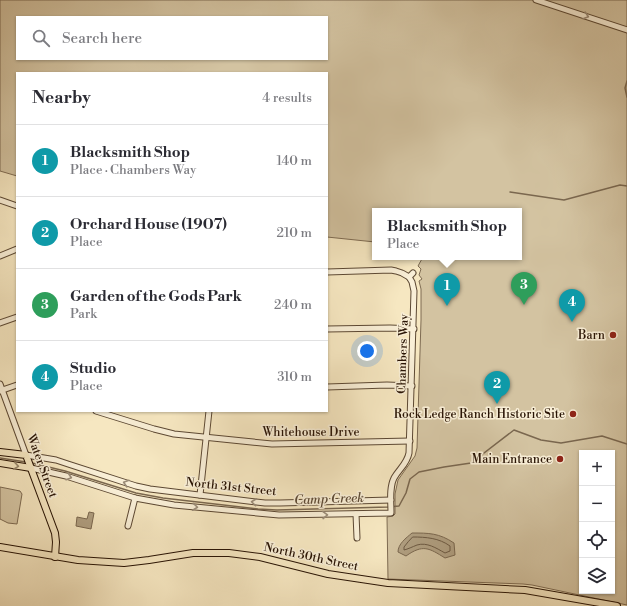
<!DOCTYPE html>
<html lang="en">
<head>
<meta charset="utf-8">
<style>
  body { margin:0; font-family:"Libre Bodoni",serif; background:#f7f7f7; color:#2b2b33 }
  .controls { position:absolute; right:12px; bottom:12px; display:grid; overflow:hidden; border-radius:0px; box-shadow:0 1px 3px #0004 }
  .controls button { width:36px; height:36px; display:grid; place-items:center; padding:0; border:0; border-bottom:1px solid #e1e1e2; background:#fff; color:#2b2b33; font:20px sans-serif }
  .you { position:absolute; left:367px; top:351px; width:14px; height:14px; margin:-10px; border:3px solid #fff; border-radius:50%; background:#1a73e8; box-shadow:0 0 0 6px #1a73e833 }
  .badge { display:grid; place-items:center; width:26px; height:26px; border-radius:50%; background:#8f2418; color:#fff; font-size:13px; font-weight:700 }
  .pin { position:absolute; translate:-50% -33px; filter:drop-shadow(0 1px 2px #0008) }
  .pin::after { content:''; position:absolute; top:21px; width:14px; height:12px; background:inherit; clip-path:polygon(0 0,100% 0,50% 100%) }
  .popup { position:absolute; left:372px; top:208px; width:150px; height:52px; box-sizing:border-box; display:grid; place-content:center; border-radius:0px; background:#fff; filter:drop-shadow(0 1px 3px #0005); font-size:13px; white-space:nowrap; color:#7c7c81 }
  .popup b { font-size:15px; color:#2b2b33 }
  .popup::after { content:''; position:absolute; left:50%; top:100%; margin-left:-8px; border:8px solid transparent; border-top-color:#fff }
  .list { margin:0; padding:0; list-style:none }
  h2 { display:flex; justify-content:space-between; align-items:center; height:52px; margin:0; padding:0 16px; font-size:17px }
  h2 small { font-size:13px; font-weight:400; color:#7c7c81 }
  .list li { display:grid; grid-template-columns:26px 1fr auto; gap:12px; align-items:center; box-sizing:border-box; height:72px; padding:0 16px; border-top:1px solid #e1e1e2 }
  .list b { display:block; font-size:15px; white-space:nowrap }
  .list p { margin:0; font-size:13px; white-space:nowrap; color:#7c7c81 }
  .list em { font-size:13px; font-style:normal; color:#7c7c81 }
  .icon { flex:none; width:22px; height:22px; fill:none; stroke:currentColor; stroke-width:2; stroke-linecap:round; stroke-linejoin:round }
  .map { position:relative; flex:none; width:627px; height:606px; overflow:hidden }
  .search { position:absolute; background:#fff; box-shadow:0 1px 3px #0004; left:16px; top:16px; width:312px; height:44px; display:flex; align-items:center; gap:10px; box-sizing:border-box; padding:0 14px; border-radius:0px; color:#7c7c81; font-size:15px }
  .panel { position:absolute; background:#fff; box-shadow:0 1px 3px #0004; left:16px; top:72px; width:312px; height:340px; border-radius:0px }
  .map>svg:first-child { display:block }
</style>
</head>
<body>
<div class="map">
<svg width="627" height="606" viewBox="0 0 627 606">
  <rect width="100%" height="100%" fill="#f6e7c1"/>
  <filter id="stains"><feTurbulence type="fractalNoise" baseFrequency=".005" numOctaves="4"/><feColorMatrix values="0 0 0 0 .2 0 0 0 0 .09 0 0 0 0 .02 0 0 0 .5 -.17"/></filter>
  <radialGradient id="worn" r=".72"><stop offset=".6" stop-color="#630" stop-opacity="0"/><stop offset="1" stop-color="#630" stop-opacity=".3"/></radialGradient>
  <g fill="#d3c3a1" stroke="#7e6b52" fill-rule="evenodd">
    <path d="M0,0H627V605L532,585L523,584L388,579L387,517L393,516L395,514V494L398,480L415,456L417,448L421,320V289L419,281L422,279L419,275L421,269L418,266L423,257H519V211H375V242L327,237V73H17V176L0,171ZM17,17H327V59H17ZM582,453H612V591H582Z"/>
    <path d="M0,487L20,491L22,494L17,524L8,523L0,519Z"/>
  </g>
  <g fill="#b09f81" stroke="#7a674f">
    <path d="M89,512L94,513L91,529L76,526L77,517L87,519Z"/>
    <path d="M412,533C429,533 439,533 454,543L455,555L445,558C429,548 423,544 406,556L398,552C398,544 406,538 412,533Z"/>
  </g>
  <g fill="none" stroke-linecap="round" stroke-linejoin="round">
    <path stroke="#6c5942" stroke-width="1" d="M413,537C426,537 439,538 450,546V551L445,553C436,548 427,542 417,545C412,547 408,549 404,550V547L408,542Z"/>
    <g stroke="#7a674f" stroke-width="1.5">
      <path d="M627,81L625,88L627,97"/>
      <path d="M510,192L564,200L620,185L627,186"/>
      <path d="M0,458L26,462"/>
      <path d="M32,463L65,471L136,493L163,498L258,509L277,510L388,507L399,506L406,493L410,479L419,472L444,467L471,463L514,430L541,440L561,443L602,436L627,444"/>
    </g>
    <g stroke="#5c4833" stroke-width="7">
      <g id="minor">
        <path d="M536,0L627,30"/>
        <path d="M0,200L17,206"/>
        <path d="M0,256L17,249"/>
        <path d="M409,277L413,273"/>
        <path d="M0,323L17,317"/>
        <path d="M327,329L390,328L414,329"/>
        <path d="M0,384L26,455L56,460L68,464L136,486L150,489L265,503H280L391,500"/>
        <path d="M327,387L387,385L412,386"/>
        <path d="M0,391L17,385"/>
        <path d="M96,411L154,429L174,434L272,444L410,441"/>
        <path d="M31,468L66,476L135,498L174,505L279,515L391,513C391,502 389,488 394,478C399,469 407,464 409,453L414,291L412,282L409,277L402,273L396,271L391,270L327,272"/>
        <path d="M200,495L209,411"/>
        <path d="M356,514L357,538"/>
        <path d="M128,526L135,498"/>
      </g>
    </g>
    <g stroke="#281304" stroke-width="8">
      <g id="major">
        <path d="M0,452L26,455L55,533L56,542L55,557"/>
        <path d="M0,463L31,468"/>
        <path d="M0,547L78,560L124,563L149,560L193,553H229L260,557L328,574L388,583L525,590L617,606"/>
      </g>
    </g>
    <use href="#minor" stroke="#f9efd7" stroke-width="5"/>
    <use href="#major" stroke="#f6e7c1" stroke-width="6"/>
  </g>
  <defs><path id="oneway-chevron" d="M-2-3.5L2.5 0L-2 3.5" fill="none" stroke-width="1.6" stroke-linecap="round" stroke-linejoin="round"/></defs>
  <g stroke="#9b8c78">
    <use href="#oneway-chevron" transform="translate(586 16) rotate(17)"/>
    <use href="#oneway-chevron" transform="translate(69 477) rotate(17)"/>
    <use href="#oneway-chevron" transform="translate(126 483) rotate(-163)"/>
    <use href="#oneway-chevron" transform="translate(254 502) rotate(-174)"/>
    <use href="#oneway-chevron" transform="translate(195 507) rotate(6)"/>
    <use href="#oneway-chevron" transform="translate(325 515) rotate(-1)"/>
  </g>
  <use stroke="#99886c" href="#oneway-chevron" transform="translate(16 466) rotate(9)"/>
  <g fill="#8f2418" stroke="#f9efd7" stroke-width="1.5">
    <circle cx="613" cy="335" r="4"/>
    <circle cx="573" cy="414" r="4"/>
    <circle cx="560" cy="459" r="4"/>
  </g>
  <g text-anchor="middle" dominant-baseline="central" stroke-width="3" stroke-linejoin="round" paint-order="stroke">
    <g font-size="12" fill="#281304" stroke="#f9efd7" text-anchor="end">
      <text x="605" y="335">Barn</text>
      <text x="565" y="414">Rock Ledge Ranch Historic Site</text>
      <text x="552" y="459">Main Entrance</text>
    </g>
    <g font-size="12" fill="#281304" stroke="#f9efd7">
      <text transform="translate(403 354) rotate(-88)">Chambers Way</text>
      <text x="311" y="432">Whitehouse Drive</text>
      <text transform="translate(42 466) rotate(70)">Water Street</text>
      <text transform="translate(231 487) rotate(6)">North 31st Street</text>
      <text transform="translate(311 557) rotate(12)">North 30th Street</text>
    </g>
    <g font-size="13" font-style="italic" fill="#5e4b36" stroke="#f9efd7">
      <text transform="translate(329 499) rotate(-2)">Camp Creek</text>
    </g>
  </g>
  <rect width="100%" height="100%" filter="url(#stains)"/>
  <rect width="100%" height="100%" fill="url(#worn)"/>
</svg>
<div class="controls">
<button>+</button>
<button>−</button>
<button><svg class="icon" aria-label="locate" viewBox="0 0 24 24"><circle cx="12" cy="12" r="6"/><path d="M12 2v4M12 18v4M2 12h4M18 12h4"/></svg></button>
<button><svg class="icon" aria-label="layers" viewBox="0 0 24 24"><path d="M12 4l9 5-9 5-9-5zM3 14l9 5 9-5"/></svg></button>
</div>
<div class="you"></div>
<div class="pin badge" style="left:447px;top:306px;background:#0f9aa8">1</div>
<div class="popup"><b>Blacksmith Shop</b>Place</div>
<div class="pin badge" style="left:497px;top:404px;background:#0f9aa8">2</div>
<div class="pin badge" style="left:524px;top:305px;background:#2e9e5b">3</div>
<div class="pin badge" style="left:572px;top:322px;background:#0f9aa8">4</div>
<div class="search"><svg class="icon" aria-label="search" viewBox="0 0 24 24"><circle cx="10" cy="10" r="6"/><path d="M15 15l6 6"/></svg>Search here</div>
<section class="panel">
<h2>Nearby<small>4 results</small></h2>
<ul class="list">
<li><span class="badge" style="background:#0f9aa8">1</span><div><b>Blacksmith Shop</b><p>Place · Chambers Way</p></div><em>140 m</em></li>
<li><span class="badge" style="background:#0f9aa8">2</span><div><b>Orchard House (1907)</b><p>Place</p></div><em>210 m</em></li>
<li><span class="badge" style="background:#2e9e5b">3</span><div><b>Garden of the Gods Park</b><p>Park</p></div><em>240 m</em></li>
<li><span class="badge" style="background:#0f9aa8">4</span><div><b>Studio</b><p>Place</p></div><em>310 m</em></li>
</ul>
</section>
</div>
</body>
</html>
